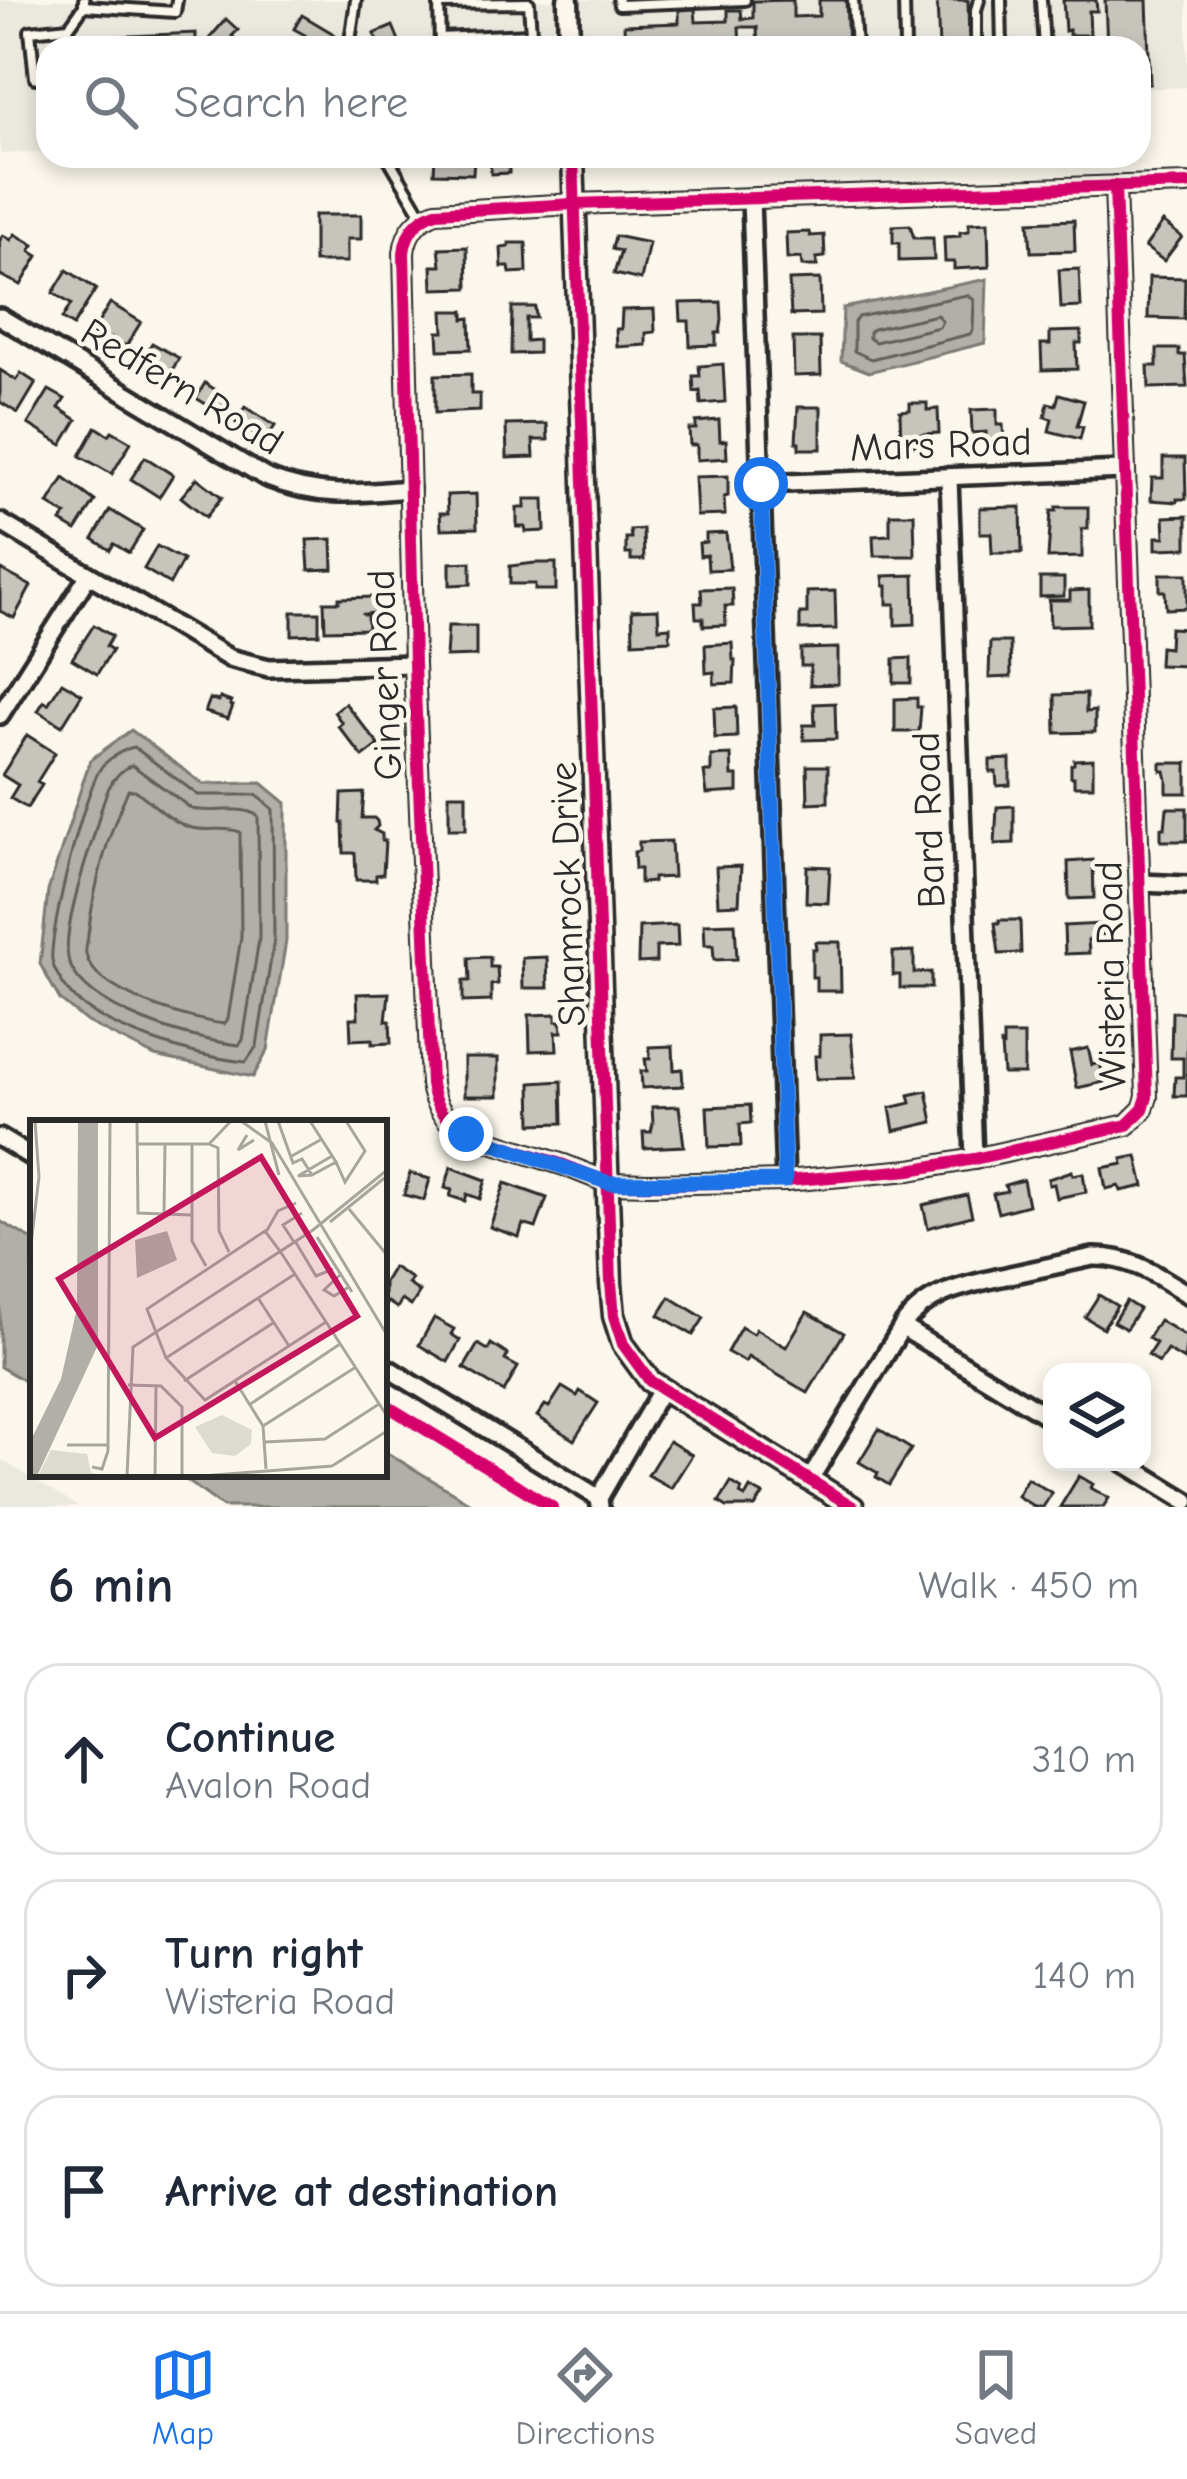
<!DOCTYPE html>
<html lang="en">
<head>
<meta charset="utf-8">
<style>
  body { margin:0; font-family:"Comic Neue",sans-serif; background:#f2f2f3; color:#1f2937 }
  .controls { position:absolute; right:36px; bottom:36px; display:grid; overflow:hidden; border-radius:24px; box-shadow:0 6px 18px #0003 }
  .controls button { width:108px; height:108px; display:grid; place-items:center; padding:0; border:0; border-bottom:3px solid #e0e1e3; background:#fff; color:#1f2937; font:60px sans-serif }
  .stop { position:absolute; width:36px; height:36px; margin:-27px; border:9px solid #1a73e8; border-radius:50%; background:#fff }
  .stop.end { background:#1a73e8; border-color:#fff; box-shadow:0 3px 12px #0008 }
  .list { margin:0; padding:0; list-style:none }
  h2 { display:flex; justify-content:space-between; align-items:center; height:156px; margin:0; padding:0 48px; font-size:51px }
  h2 small { font-size:39px; font-weight:400; color:#747a83 }
  .list li { display:grid; grid-template-columns:78px 1fr auto; gap:36px; align-items:center; box-sizing:border-box; height:192px; margin:0 24px 24px; padding:0 24px; border:3px solid #e0e1e3; border-radius:36px }
  .list b { display:block; font-size:45px; white-space:nowrap }
  .list p { margin:0; font-size:39px; white-space:nowrap; color:#747a83 }
  .list em { font-size:39px; font-style:normal; color:#747a83 }
  .icon { flex:none; width:66px; height:66px; fill:none; stroke:currentColor; stroke-width:2; stroke-linecap:round; stroke-linejoin:round }
  .map { position:relative; flex:none; width:1187px; height:1507px; overflow:hidden }
  .search { position:absolute; background:#fff; box-shadow:0 6px 18px #0003; left:36px; right:36px; top:36px; height:132px; display:flex; align-items:center; gap:30px; box-sizing:border-box; padding:0 42px; border-radius:36px; color:#747a83; font-size:45px }
  .sheet { height:804px; background:#fff }
  nav { display:flex; justify-content:space-around; align-items:center; box-sizing:border-box; height:168px; border-top:3px solid #e0e1e3; background:#fff; font-size:33px; color:#747a83 }
  nav a { display:grid; justify-items:center; gap:6px }
  nav .on { color:#1a73e8 }
  .map>svg:first-child { display:block }
</style>
</head>
<body>
<div class="map">
<svg width="1187" height="1507" viewBox="0 0 1187 1507">
  <rect width="100%" height="100%" fill="#fbf7ec"/>
  <filter id="ink" filterUnits="userSpaceOnUse"><feTurbulence type="fractalNoise" baseFrequency=".00833" numOctaves="2"/><feDisplacementMap in="SourceGraphic" scale="24" xChannelSelector="R" yChannelSelector="G"/><feConvolveMatrix kernelMatrix="1 2 1 2 8 2 1 2 1" color-interpolation-filters="sRGB"/></filter>
  <g filter="url(#ink)">
    <g fill="#ebe8de">
      <path d="M0,0H559L561,48H48V152L0,154Z"/>
      <path d="M577,0H1187V87L1139,89V48H578Z"/>
      <path d="M0,1459L78,1507H0Z"/>
    </g>
    <g fill="#b1afa7" stroke="#7b7a75" stroke-width="3">
      <path d="M987,279L985,343L869,372L841,361L843,308Z"/>
      <path d="M131,730L203,784L262,783L286,803V941L268,1050L253,1077L155,1056L87,1022L60,1000L40,964L48,891L90,760Z"/>
      <path d="M0,1221L33,1240V1386L0,1367Z"/>
      <path d="M384,1451L477,1507H223L178,1474H384Z"/>
    </g>
    <g fill="none" stroke-linecap="round" stroke-linejoin="round">
      <g stroke="#61605d" stroke-width="3">
        <path d="M967,295L974,300L973,330L970,334L871,359L854,351V322L858,317Z"/>
        <path d="M937,315L942,321L939,327L875,342L869,338V332L873,329Z"/>
        <path d="M134,747L198,795H257L273,809L274,940L257,1046L246,1062C197,1057 102,1031 69,992C63,985 53,969 52,960C49,933 86,783 103,765C111,757 124,749 134,747Z"/>
        <path d="M132,765L192,809C213,814 241,804 258,816L259,939L243,1040L239,1045C192,1040 86,1011 69,962C61,937 85,862 94,835C102,809 105,776 132,765Z"/>
        <path d="M128,790H135C152,802 171,823 192,828C209,832 226,826 240,832L241,937L228,1019L224,1024C191,1020 93,993 86,954C85,948 88,941 88,935C94,886 108,834 128,790Z"/>
      </g>
    </g>
    <g fill="#c7c4bc" stroke="#2b2b2b" stroke-width="3">
      <path d="M793,0V17L819,16V0H846L848,48H758L757,27H739L740,48H625L624,25L679,23V10L695,9L696,22L728,21V10H741L742,19L753,18V1Z"/>
      <path d="M937,0H968L969,48H939Z"/>
      <path d="M1063,0H1096L1097,11H1089L1090,35H1069V30L1065,31Z"/>
      <path d="M1105,0H1147L1150,84H1139V48H1107Z"/>
      <path d="M302,15L334,34L329,43L334,45L332,48H297L305,35L294,29Z"/>
      <path d="M226,19L238,30L232,36L245,48H205L203,46Z"/>
      <path d="M393,26L402,48H359L377,40L374,34Z"/>
      <path d="M196,33V48H107V37Z"/>
      <path d="M435,156H474L473,174L434,173Z"/>
      <path d="M490,156H533V161L509,162V173L491,174Z"/>
      <path d="M314,215H361V239H347V262H314Z"/>
      <path d="M1074,220L1075,251L1031,252L1029,222Z"/>
      <path d="M988,222L989,267L954,269V262H945L944,237L960,236V232L969,231V223Z"/>
      <path d="M1163,222L1182,237L1164,261L1145,247Z"/>
      <path d="M910,225L914,238H933L934,260L899,261V243H893V226Z"/>
      <path d="M809,232L810,236L824,235L825,257L816,258L817,266H802L801,258L787,259L786,233Z"/>
      <path d="M15,234L34,245L30,251L38,256L21,285L0,275V240L3,235L11,240Z"/>
      <path d="M615,236L649,243L641,280L614,274L621,251L612,249Z"/>
      <path d="M509,243H526L527,272L510,273L509,267H502L501,248L509,247Z"/>
      <path d="M467,247L468,288L433,289L432,266H441L439,248Z"/>
      <path d="M1079,269L1081,307L1061,308L1059,270Z"/>
      <path d="M67,270L96,289L73,326L62,319L71,304L53,293Z"/>
      <path d="M1149,277L1185,278L1184,319L1148,318Z"/>
      <path d="M820,279L821,314L791,315L789,280Z"/>
      <path d="M721,302L722,320L720,333H716V345L690,346L689,321H681L680,303Z"/>
      <path d="M110,303L141,322L126,346L112,338L109,344L92,333Z"/>
      <path d="M512,307H535L536,318H526V341L538,340V353L511,354Z"/>
      <path d="M654,309L655,332L646,333V345L617,347L616,329H621L622,310Z"/>
      <path d="M443,311H464V319L470,318L471,349L439,350L438,332H444Z"/>
      <path d="M1081,331V343H1076L1077,369L1042,370L1041,344H1050V332Z"/>
      <path d="M793,338H820L821,375L794,376Z"/>
      <path d="M152,343L179,358L167,379L140,363Z"/>
      <path d="M1157,349H1179V355H1185L1187,387L1149,388L1148,366H1157Z"/>
      <path d="M723,364L725,402L701,404L700,391L694,392L693,376H700L699,366Z"/>
      <path d="M0,370L16,380L21,373L36,383L18,413L0,402Z"/>
      <path d="M471,374V394H480V411L435,413V375Z"/>
      <path d="M205,383L228,398L219,412L196,398Z"/>
      <path d="M49,390L65,399L59,408L77,420L62,445L28,424Z"/>
      <path d="M1059,394L1084,401L1077,426L1083,427L1080,439L1049,431L1052,419L1045,417L1048,403L1056,405Z"/>
      <path d="M910,403H927V410L938,409L939,433L922,434L923,445H901L900,411L910,410Z"/>
      <path d="M245,407L275,426L265,441L235,422Z"/>
      <path d="M798,407H821V449H799V442H796Z"/>
      <path d="M997,409V425H1003L1004,441H986V432L972,433L971,410Z"/>
      <path d="M719,420L720,441L726,440L727,458L697,460V445H690L689,429H696V422Z"/>
      <path d="M547,424L548,440H533L534,457L507,458L506,425Z"/>
      <path d="M96,427L109,435L112,431L131,442L112,474L80,456Z"/>
      <path d="M145,457L173,475L159,497L131,479Z"/>
      <path d="M1163,458H1185L1186,499H1177V502L1151,500L1152,478H1163Z"/>
      <path d="M728,476V496L724,497L725,515L697,516L695,477Z"/>
      <path d="M64,478L95,501L76,531L61,522L66,515L48,504Z"/>
      <path d="M197,478L222,497L206,517L181,497Z"/>
      <path d="M476,494L477,528L441,529L440,513H448L447,495Z"/>
      <path d="M525,499H544L545,531L526,532L525,527H517V508H525Z"/>
      <path d="M1021,507L1022,553H992L991,533H980V508Z"/>
      <path d="M1056,507H1088V529H1082V557L1048,558L1051,511H1056Z"/>
      <path d="M110,510L143,530L129,553L114,544L110,550L93,539Z"/>
      <path d="M890,514H914L915,556H874L873,536L890,535Z"/>
      <path d="M1187,516V548L1156,549V537H1165L1164,517Z"/>
      <path d="M643,529L644,560H631V554H626V538H631L630,530Z"/>
      <path d="M726,533L730,569L708,570L707,555L700,556L699,543L706,542V534Z"/>
      <path d="M332,539L333,569L309,570L307,540Z"/>
      <path d="M157,546L183,560L170,584L144,569Z"/>
      <path d="M471,562V584L450,585V563Z"/>
      <path d="M535,563H556V590H535V584H510V566Z"/>
      <path d="M0,569L31,586L14,618L0,611Z"/>
      <path d="M1160,574H1187V608L1166,609L1165,591H1160Z"/>
      <path d="M914,575L915,624L895,625V604H887V586H884L883,576Z"/>
      <path d="M1040,578H1064V596L1040,597Z"/>
      <path d="M732,588L733,606H725L726,625L703,626V618H696L695,603H702L701,589Z"/>
      <path d="M1089,590V625L1050,626L1049,600H1070V591Z"/>
      <path d="M835,591L836,629L800,630V613H807V592Z"/>
      <path d="M374,597L375,613L364,614L367,616L368,629L325,630L324,602H339V598Z"/>
      <path d="M658,609L659,628L670,627V640L633,642L632,610Z"/>
      <path d="M292,612H319V634L292,635Z"/>
      <path d="M94,625L112,636L106,646L112,650L97,674L72,659Z"/>
      <path d="M448,626H476V656L446,657Z"/>
      <path d="M1170,628L1187,629V666L1159,665L1160,647L1169,648Z"/>
      <path d="M990,642H1010L1011,677L989,678Z"/>
      <path d="M732,643L733,660H735L734,683L714,684V672L706,673L705,645Z"/>
      <path d="M838,648V684L810,685V666H801V649Z"/>
      <path d="M911,658V683H894V659Z"/>
      <path d="M62,682L82,694L62,726L38,711L44,701L48,704Z"/>
      <path d="M1086,694V712L1095,711V732L1056,733L1055,695Z"/>
      <path d="M220,698L231,702L230,705L233,706L228,719L205,712L210,699L219,701Z"/>
      <path d="M917,698V707H921L919,732H895V699Z"/>
      <path d="M345,703L379,745L363,757L338,726L342,723L334,712Z"/>
      <path d="M835,703L836,739L804,740L803,725H815L814,704Z"/>
      <path d="M736,707L737,737L715,738L714,708Z"/>
      <path d="M27,735L55,753L37,782L42,785L27,808L10,798L18,785L2,775Z"/>
      <path d="M731,755L732,776H738V792L707,794L704,772H711V756Z"/>
      <path d="M1010,759V785L997,786L996,772H990V760Z"/>
      <path d="M1093,759V786H1074V777H1071V765L1074,764V760Z"/>
      <path d="M1161,763H1187V793H1167V780L1165,771H1161Z"/>
      <path d="M807,766H828V802L808,803Z"/>
      <path d="M364,793L362,818H374L377,821L378,826L374,830L382,834V841H385L383,874L376,875V880H356L355,853H344L343,823H341L342,794Z"/>
      <rect x="449" y="794" width="17" height="35"/>
      <path d="M1014,806V843L995,844L997,807Z"/>
      <path d="M1167,808H1187V841H1161V828H1165Z"/>
      <path d="M671,841L673,877L653,878V882L640,883V869H635L634,852L639,851V842Z"/>
      <path d="M1093,860L1094,898L1069,899L1068,862Z"/>
      <path d="M741,866L739,904L718,905L716,867Z"/>
      <path d="M807,866L830,867L828,903L806,902Z"/>
      <path d="M999,920H1020L1021,953L999,954L995,923H999Z"/>
      <path d="M735,923L737,959L714,960L713,945H705L704,924Z"/>
      <path d="M1102,924L1103,939L1088,940L1089,953L1065,954L1064,926Z"/>
      <path d="M677,925L678,946L656,947V962L638,963L639,927Z"/>
      <path d="M815,942H840L841,991H816V977H812V949H816Z"/>
      <path d="M914,951V973L931,972V988H900V975H893V952Z"/>
      <path d="M490,957V967H497L498,984L491,985V1001L463,1002V981H470L469,958Z"/>
      <path d="M547,957L548,988H523L522,958Z"/>
      <path d="M389,993L386,1021H390L391,1043L372,1044V1039L351,1040L350,1018H358L357,994Z"/>
      <path d="M1172,1012H1187V1096H1174L1175,1077H1183V1058H1171Z"/>
      <path d="M556,1014V1021H561L562,1032H556L557,1050L530,1051L529,1015Z"/>
      <path d="M851,1034L855,1078L816,1079L815,1056H820V1035Z"/>
      <path d="M1003,1035H1024V1074H1003L1001,1045L1003,1046Z"/>
      <path d="M673,1046L674,1070L682,1069L683,1086L642,1088L641,1071H647L645,1059H650L649,1047Z"/>
      <path d="M1088,1048L1092,1065L1100,1063L1104,1082L1077,1088L1070,1052Z"/>
      <rect x="464" y="1058" width="34" height="38"/>
      <path d="M562,1081L563,1123L532,1124L531,1083Z"/>
      <path d="M927,1091L933,1122L894,1131L890,1108L911,1103L909,1095Z"/>
      <path d="M750,1105L751,1123L740,1124L741,1146L709,1147L707,1107Z"/>
      <path d="M679,1106L684,1146L644,1148L643,1132H651L653,1123L652,1107Z"/>
      <path d="M1137,1156L1144,1186L1121,1191L1119,1186L1106,1189L1102,1168L1123,1164L1122,1159Z"/>
      <path d="M451,1167L486,1180L480,1199L467,1194L465,1201L450,1196L452,1190L445,1188Z"/>
      <path d="M1072,1171L1073,1175L1083,1173L1086,1192L1057,1198L1054,1184L1049,1185L1048,1179Z"/>
      <path d="M410,1173L430,1179L424,1200L404,1195Z"/>
      <path d="M1023,1180L1028,1205L998,1213L993,1194L1007,1191L1005,1185Z"/>
      <path d="M505,1183L547,1198L536,1228L523,1224L519,1237L490,1227Z"/>
      <path d="M967,1195L972,1216L928,1228L923,1205Z"/>
      <path d="M393,1267L412,1279L408,1284L420,1292L411,1306L402,1300L397,1308L388,1302L384,1307V1282Z"/>
      <path d="M1099,1295L1117,1306L1103,1328L1085,1317Z"/>
      <path d="M670,1297L704,1318L693,1335L659,1315Z"/>
      <path d="M1126,1301L1139,1309L1126,1329L1113,1322Z"/>
      <path d="M807,1312L844,1333L808,1393L748,1357L745,1362L727,1352L741,1327L753,1334L756,1329L786,1347Z"/>
      <path d="M434,1318L454,1329L451,1334L460,1340L448,1362L419,1345Z"/>
      <path d="M1159,1320L1187,1337L1184,1360L1167,1350L1159,1363L1148,1355L1156,1343L1148,1338Z"/>
      <path d="M478,1344L488,1350L491,1344L508,1355L505,1360L518,1367L504,1392L464,1368Z"/>
      <path d="M562,1387L577,1396L580,1391L598,1403L574,1440L537,1416L545,1405L549,1407Z"/>
      <path d="M879,1429L911,1449L889,1485L876,1477L878,1473L859,1462Z"/>
      <path d="M669,1441L692,1455L671,1488L648,1475Z"/>
      <path d="M1079,1476L1093,1484L1091,1488L1109,1498L1103,1507H1060Z"/>
      <path d="M1027,1478L1052,1493L1043,1507H1035L1017,1496Z"/>
      <path d="M731,1482L742,1489L740,1494L745,1497L750,1488L763,1495L755,1507H727L719,1502Z"/>
    </g>
    <g fill="none" stroke-linecap="round" stroke-linejoin="round">
      <g stroke="#2b2b2b" stroke-width="16">
        <g id="service">
          <path d="M84,0V6L175,12L177,0"/>
          <path d="M618,0L619,5L745,0"/>
          <path d="M853,0L856,48"/>
          <path d="M904,0L905,48"/>
          <path d="M1001,0L1002,48"/>
          <path d="M1041,0L1044,48"/>
          <path d="M439,2L440,48"/>
          <path d="M439,4L529,3L532,48"/>
          <path d="M440,38L531,34"/>
          <path d="M349,48L356,0"/>
          <path d="M976,48V10L979,0"/>
          <path d="M35,78L30,31L69,27L84,6"/>
          <path d="M387,156L423,217"/>
        </g>
      </g>
      <g stroke="#2b2b2b" stroke-width="24">
        <g id="minor">
          <path d="M1115,186L1147,1097L1143,1109L1127,1125L974,1159L910,1170L785,1181L649,1184L609,1183L564,1165L466,1134C446,1122 434,1107 431,1084L414,664L404,253C406,233 416,219 436,212L574,204L1187,184"/>
          <path d="M751,199L785,1181"/>
          <path d="M0,317L265,477C317,498 355,494 410,489"/>
          <path d="M949,478L974,1159"/>
          <path d="M761,484L1124,470"/>
          <path d="M0,522L229,658L269,668L414,664"/>
          <path d="M0,715L88,576"/>
          <path d="M1141,883L1187,885"/>
          <path d="M0,1138L33,1158"/>
          <path d="M902,1327L1052,1419"/>
          <path d="M384,1366L599,1498L600,1507"/>
          <path d="M1123,1462L1187,1501"/>
          <path d="M809,1481L902,1327C928,1290 968,1285 1010,1275C1038,1269 1065,1263 1093,1257C1131,1256 1157,1275 1187,1294"/>
          <path d="M599,1498L661,1390"/>
        </g>
      </g>
      <g stroke="#2b2b2b" stroke-width="27">
        <g id="tertiary">
          <path d="M568,0L569,48"/>
          <path d="M573,156L611,1283L614,1316L623,1344L650,1381L853,1507"/>
        </g>
      </g>
      <use href="#service" stroke="#fbf7ec" stroke-width="8"/>
      <use href="#minor" stroke="#fbf7ec" stroke-width="15"/>
      <use href="#tertiary" stroke="#fbf7ec" stroke-width="18"/>
      <g stroke="#fbf7ec" stroke-width="20">
        <g id="cycleway">
          <path d="M573,156L611,1283L614,1316L623,1344L650,1381L853,1507"/>
          <path d="M1115,186L1147,1097L1143,1109L1127,1125L974,1159L910,1170L785,1181L649,1184L609,1183L564,1165L466,1134C446,1122 434,1107 431,1084L414,664L404,253C406,233 416,219 436,212L574,204L1187,184"/>
          <path d="M384,1404L552,1507"/>
        </g>
      </g>
      <use href="#cycleway" stroke="#d6006c" stroke-width="12"/>
    </g>
  </g>
  <g fill="none" stroke-linecap="round" stroke-linejoin="round" filter="url(#ink)">
    <path stroke="#1a73e8" stroke-width="15" d="M466,1134L609,1183L785,1181L761,484"/>
  </g>
  <g text-anchor="middle" dominant-baseline="central" stroke-width="9" stroke-linejoin="round" paint-order="stroke">
    <g font-size="39" fill="#2b2b2b" stroke="#fbf7ec">
      <text transform="translate(182 387) rotate(31)">Redfern Road</text>
      <text transform="translate(941 445) rotate(-2)">Mars Road</text>
      <text transform="translate(385 675) rotate(-92)">Ginger Road</text>
      <text transform="translate(929 820) rotate(-92)">Bard Road</text>
      <text transform="translate(568 894) rotate(-92)">Shamrock Drive</text>
      <text transform="translate(1111 976) rotate(-91)">Wisteria Road</text>
    </g>
  </g>
  <g transform="translate(30 1120)">
    <rect width="357" height="357" fill="#fbf7ec"/>
    <path d="M192,295L222,310L221,324L205,336L182,333L165,307ZM21,330L57,334L61,353L79,356H8Z" fill="#dddad0"/>
    <path d="M48,1H68V225L7,356H0V322L31,259L47,188ZM137,111L147,140L107,158L105,120Z" fill="#b1afa7"/>
    <path fill="none" stroke="#a8a59f" stroke-width="3" d="M107,1L108,93L161,95M211,1L242,23L357,215M235,1L249,55M248,1L263,43L272,39L282,55L306,42L280,1M217,15L208,30L224,20M107,24H179L201,1M162,24V121L176,146M179,24L188,28L189,111L199,132M260,37L292,19M306,42L315,62L335,31L316,1M282,55L268,56L302,36M319,89L357,135M134,94L135,24M300,102L357,56M236,112L248,91L266,83M287,117L322,172M265,121L286,156L303,149M264,122L253,105L272,93M0,133L9,57L5,1M311,154L294,170L304,176L319,167M228,178L259,226M296,202L175,280L136,238L117,189L235,111L250,131L357,296M136,238L265,154M154,261L243,203M205,261L233,306L236,349M98,265L131,266L152,287V356M219,285L310,224M233,306L326,247M235,322L295,319L349,284M37,325H78M62,347L72,349L78,331L80,1M97,356L103,227L283,110L357,50M125,356L126,265M172,356L302,346L357,311"/>
    <path fill="#c2185b" fill-opacity="0.15" stroke="#c2185b" stroke-width="6" d="M231,37L327,196L125,318L29,159Z"/>
    <rect width="357" height="357" fill="none" stroke="#2b2b2b" stroke-width="6"/>
  </g>
</svg>
<div class="controls">
<button><svg class="icon" aria-label="layers" viewBox="0 0 24 24"><path d="M12 4l9 5-9 5-9-5zM3 14l9 5 9-5"/></svg></button>
</div>
<div class="stop" style="left:761px;top:484px"></div>
<div class="stop end" style="left:466px;top:1134px"></div>
<div class="search"><svg class="icon" aria-label="search" viewBox="0 0 24 24"><circle cx="10" cy="10" r="6"/><path d="M15 15l6 6"/></svg>Search here</div>
</div>
<section class="sheet">
<h2>6 min<small>Walk · 450 m</small></h2>
<ul class="list">
<li><svg class="icon" aria-label="ahead" viewBox="0 0 24 24"><path d="M12 20V5M6 11l6-6 6 6"/></svg><div><b>Continue</b><p>Avalon Road</p></div><em>310 m</em></li>
<li><svg class="icon" aria-label="right" viewBox="0 0 24 24"><path d="M7 20v-9h11M14 6l5 5-5 5"/></svg><div><b>Turn right</b><p>Wisteria Road</p></div><em>140 m</em></li>
<li><svg class="icon" aria-label="arrive" viewBox="0 0 24 24"><path d="M6 21V4h12l-3 4 3 4H6"/></svg><div><b>Arrive at destination</b></div></li>
</ul>
</section>
<nav>
<a class="on"><svg class="icon" aria-label="map" viewBox="0 0 24 24"><path d="M3 6l6-2 6 2 6-2v14l-6 2-6-2-6 2zM9 4v14M15 6v14"/></svg>Map</a>
<a><svg class="icon" aria-label="directions" viewBox="0 0 24 24"><path d="M12 3l9 9-9 9-9-9zM9 14v-3h6M13 9l2 2-2 2"/></svg>Directions</a>
<a><svg class="icon" aria-label="saved" viewBox="0 0 24 24"><path d="M7 4h10v16l-5-4-5 4z"/></svg>Saved</a>
</nav>
</body>
</html>
